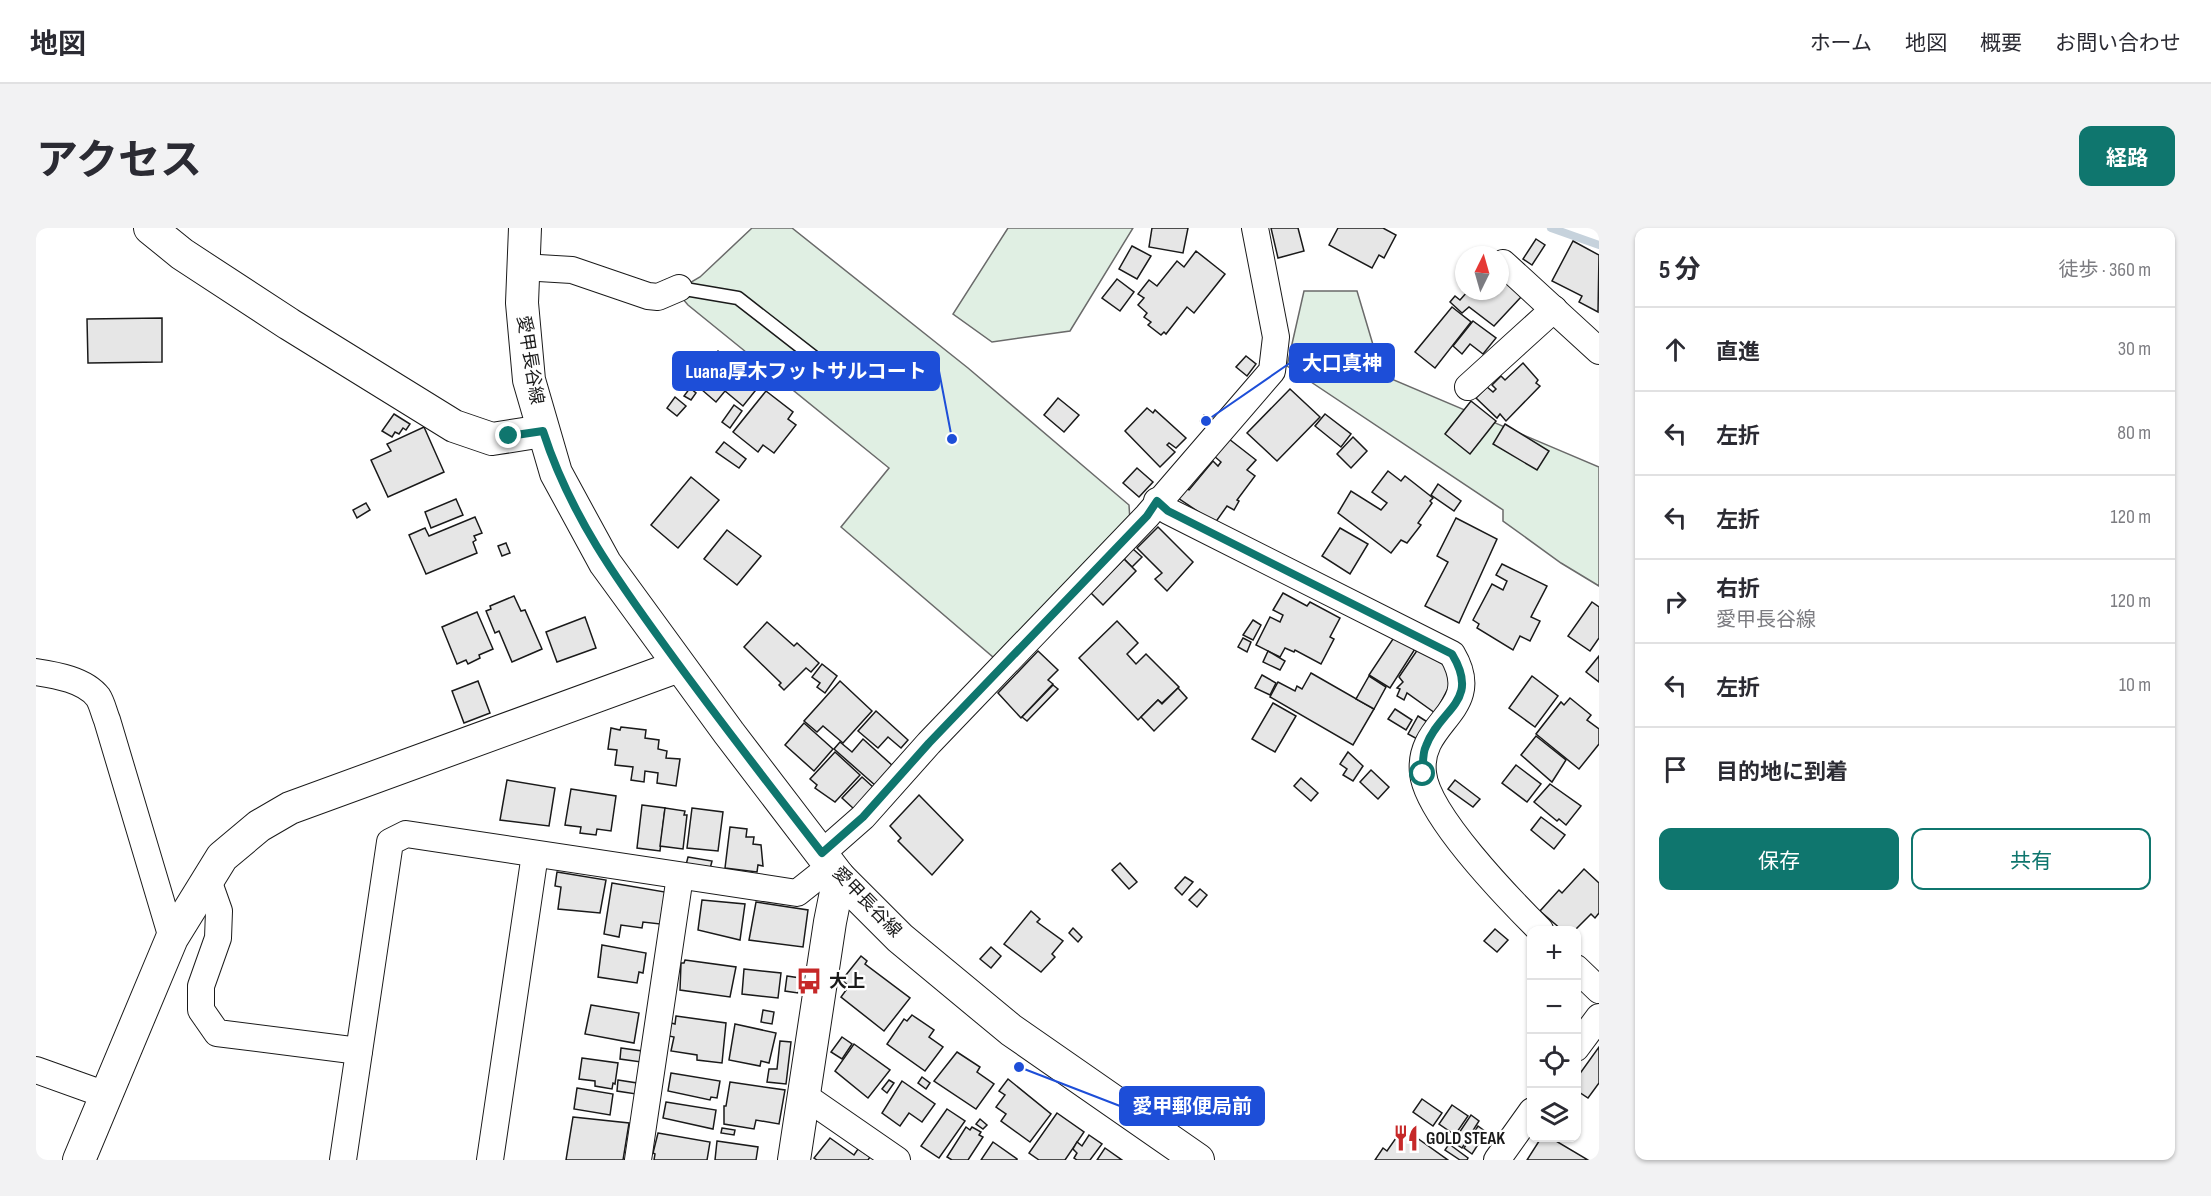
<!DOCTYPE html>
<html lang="ja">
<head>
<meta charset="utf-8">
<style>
  body { margin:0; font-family:"Sofia Sans Condensed","Noto Sans JP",sans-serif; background:#f2f2f3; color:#2b2b33 }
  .controls { position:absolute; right:18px; bottom:18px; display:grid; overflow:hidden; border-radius:12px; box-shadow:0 2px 4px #0004 }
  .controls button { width:54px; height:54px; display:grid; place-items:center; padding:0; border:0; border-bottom:2px solid #e1e1e2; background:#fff; color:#2b2b33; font:30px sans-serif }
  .compass { position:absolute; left:1419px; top:18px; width:54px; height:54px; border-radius:50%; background:#fff; box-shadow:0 2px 4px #0004; rotate:5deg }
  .stop { position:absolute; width:18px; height:18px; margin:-14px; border:4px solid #0f766e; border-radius:50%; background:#fff }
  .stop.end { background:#0f766e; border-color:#fff; box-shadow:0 2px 6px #0008 }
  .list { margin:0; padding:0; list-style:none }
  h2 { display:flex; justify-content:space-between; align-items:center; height:78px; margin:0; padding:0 24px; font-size:26px }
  h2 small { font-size:20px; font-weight:400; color:#7c7c81 }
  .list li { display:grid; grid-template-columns:39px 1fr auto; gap:18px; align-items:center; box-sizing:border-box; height:84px; padding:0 24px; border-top:2px solid #e1e1e2 }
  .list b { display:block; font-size:22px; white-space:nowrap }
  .list p { margin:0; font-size:20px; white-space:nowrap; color:#7c7c81 }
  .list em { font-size:20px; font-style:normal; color:#7c7c81 }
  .actions { display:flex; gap:12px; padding:18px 24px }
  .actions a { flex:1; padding:14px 0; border:2px solid #0f766e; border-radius:12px; text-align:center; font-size:21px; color:#0f766e }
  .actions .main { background:#0f766e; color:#fff }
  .icon { flex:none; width:33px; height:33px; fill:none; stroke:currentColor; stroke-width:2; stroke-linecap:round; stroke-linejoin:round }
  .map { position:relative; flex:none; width:1563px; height:932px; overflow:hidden; border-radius:12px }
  header { display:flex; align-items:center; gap:36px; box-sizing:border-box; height:84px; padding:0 30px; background:#fff; border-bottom:2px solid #e1e1e2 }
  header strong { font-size:28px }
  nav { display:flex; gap:33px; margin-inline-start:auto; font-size:21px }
  .intro { display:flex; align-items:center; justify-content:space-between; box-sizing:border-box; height:144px; padding:0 36px }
  h1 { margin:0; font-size:42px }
  .button { padding:15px 27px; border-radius:12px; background:#0f766e; color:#fff; font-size:21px; font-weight:700 }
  main { display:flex; gap:36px; padding:0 36px }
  aside { flex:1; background:#fff; border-radius:12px; box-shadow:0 2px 4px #0004 }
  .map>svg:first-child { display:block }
</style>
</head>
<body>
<header>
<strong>地図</strong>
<nav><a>ホーム</a><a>地図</a><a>概要</a><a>お問い合わせ</a></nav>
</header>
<div class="intro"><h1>アクセス</h1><a class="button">経路</a></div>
<main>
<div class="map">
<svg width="1563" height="932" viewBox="0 0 1563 932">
  <rect width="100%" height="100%" fill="#fff"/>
  <g fill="#e0efe3" stroke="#6a6a6a" stroke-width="1.5">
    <path d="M716,0H756L932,140L1093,277L1094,293L974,417L957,429L805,299L853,240L652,77L640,63L664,49Z"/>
    <path d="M972,0H1097L1034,103L956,114L917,86Z"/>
    <path d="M1268,63H1321L1346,147L1563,239V358L1525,335L1467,293V282L1251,138Z"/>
  </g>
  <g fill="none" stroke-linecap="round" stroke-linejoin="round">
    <path stroke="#c6d2dc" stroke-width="8" d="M1515,0L1563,17"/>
  </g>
  <g fill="#e6e6e6" stroke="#1a1a1a" stroke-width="1.5">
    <path d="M1116,0H1152L1147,25L1113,19Z"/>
    <path d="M1235,0H1262L1268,23L1242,30Z"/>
    <path d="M1302,0H1347L1360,7L1348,30L1343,27L1336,40L1293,17Z"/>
    <path d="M1500,11L1509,17L1496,37L1487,31Z"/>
    <path d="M1537,13L1563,27L1562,84L1543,74L1546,68L1516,53Z"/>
    <path d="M1096,18L1115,28L1101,51L1083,41Z"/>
    <path d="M1160,23L1189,46L1158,85L1151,79L1130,106L1128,104L1125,107L1112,97L1115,94L1108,89L1111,85L1102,77L1108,70L1102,66L1113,52L1121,58L1141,33L1148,39Z"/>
    <path d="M1464,48L1485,69L1458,98L1433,79L1426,85L1414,74L1419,68L1424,72L1432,63H1464Z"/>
    <path d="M1081,51L1098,64L1084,83L1066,70Z"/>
    <path d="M1416,79L1435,94L1399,140L1379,124Z"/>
    <path d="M126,90V134L52,135L51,91Z"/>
    <path d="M1437,93L1460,110L1447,126L1434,116L1426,126L1417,118Z"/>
    <path d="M682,123L723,158L707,178L689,163L680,174L658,155Z"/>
    <path d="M1210,128L1220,136L1211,148L1200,139Z"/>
    <path d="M1487,135L1502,152L1500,155L1504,158L1470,193L1464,186L1461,190L1440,170L1451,159L1457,164L1460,161L1456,157L1465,148L1469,152Z"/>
    <path d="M654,160L660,165L655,172L648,168Z"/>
    <path d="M1254,161L1284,189L1241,233L1211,205Z"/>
    <path d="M730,163L757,184L752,191L760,197L738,225L727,217L722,224L697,204Z"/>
    <path d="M639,169L650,178L641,188L631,180Z"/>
    <path d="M1022,170L1043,187L1028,204L1008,187Z"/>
    <path d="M1435,173L1460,193L1434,226L1409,206Z"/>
    <path d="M698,177L706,183L694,200L686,194Z"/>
    <path d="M1111,180L1117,185L1119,182L1150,210L1140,220L1133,215L1131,217L1139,224L1124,239L1089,203Z"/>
    <path d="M358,186L374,196L370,202L367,200L363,206L359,204L356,209L346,203Z"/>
    <path d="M1289,186L1315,206L1305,219L1279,198Z"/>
    <path d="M1168,187L1175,193L1171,199L1164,193Z"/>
    <path d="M1469,196L1513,223L1501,242L1457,216Z"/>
    <path d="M388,199L408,244L352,269L335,232L355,223L351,216Z"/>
    <path d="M1317,209L1331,223L1315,240L1301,226Z"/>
    <path d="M1193,211L1220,232L1211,242L1219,248L1201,272L1203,273L1198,282L1191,278L1179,295L1142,270L1150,259L1153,262L1177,233L1182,238L1185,234L1178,228Z"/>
    <path d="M688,214L710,231L703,240L680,224Z"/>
    <path d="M1101,240L1117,254L1103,269L1087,255Z"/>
    <path d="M1352,243L1365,253L1369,248L1397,270L1394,273L1396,275L1382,295L1385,297L1371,315L1365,312L1355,325L1302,285L1315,263L1345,282L1351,275L1336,264Z"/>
    <path d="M655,249L683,272L642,320L615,297Z"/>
    <path d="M1402,256L1425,273L1418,283L1395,267Z"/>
    <path d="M420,271L427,287L395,300L389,284Z"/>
    <path d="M330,275L334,282L321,290L317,282Z"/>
    <path d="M439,289L446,305L438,308L440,312L437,314L441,325L390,346L373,307L389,300L393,308Z"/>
    <path d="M1420,290L1461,311L1423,395L1389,378L1412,334L1401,328Z"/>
    <path d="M1122,299L1157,334L1131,363L1119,351L1126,345L1101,320Z"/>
    <path d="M1304,300L1332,316L1314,346L1286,328Z"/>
    <path d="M691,302L725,328L701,357L668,331Z"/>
    <path d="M470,315L474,325L466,328L462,318Z"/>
    <path d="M1097,321L1106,329L1096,339L1088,331Z"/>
    <path d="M1088,331L1100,343L1067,377L1055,365Z"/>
    <path d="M1466,336L1511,358L1495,389L1504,393L1494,413L1484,408L1477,422L1441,400L1443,396L1437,392L1456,356L1467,362L1471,353L1460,347Z"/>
    <path d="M1247,365L1271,378L1274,374L1304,390L1294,409L1298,411L1285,436L1259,422L1258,424L1249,420L1244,429L1220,417L1234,389L1244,394L1247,387L1237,382Z"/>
    <path d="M478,368L485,383L489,382L506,421L476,434L463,403L459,405L450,383L455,381L454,378Z"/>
    <path d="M1556,374L1563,379V410L1554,423L1532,408Z"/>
    <path d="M441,384L457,421L443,427L444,430L432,436L430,432L421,436L406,399Z"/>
    <path d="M549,389L560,420L521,434L510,404Z"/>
    <path d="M1217,392L1225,397L1217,412L1207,407Z"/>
    <path d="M1081,393L1102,415L1091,426L1100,436L1110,426L1143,459L1126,475L1122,472L1102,492L1043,430Z"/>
    <path d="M731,394L758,418L761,415L783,435L775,444L770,440L748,462L743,457L745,455L708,419Z"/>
    <path d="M1359,408L1379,421L1354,460L1333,447Z"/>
    <path d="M1207,410L1215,414L1211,424L1202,419Z"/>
    <path d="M1382,421L1410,438L1415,455L1399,485L1371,465L1368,472L1361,468L1364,461L1361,460L1367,454L1363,449Z"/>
    <path d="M1002,423L1022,442L1012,452L1017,456L985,490L962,465Z"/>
    <path d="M1232,423L1249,433L1244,442L1227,434Z"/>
    <path d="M1563,428V454L1550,444Z"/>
    <path d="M786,436L801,448L789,465L781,459L784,455L776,449Z"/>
    <path d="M1275,445L1338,481L1317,517L1234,469L1242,454L1259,463L1261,458L1266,461Z"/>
    <path d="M1226,447L1240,455L1234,467L1219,460Z"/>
    <path d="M1333,448L1350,459L1338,481L1320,471Z"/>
    <path d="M1496,448L1522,468L1499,499L1473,480Z"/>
    <path d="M442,453L454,485L428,495L416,463Z"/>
    <path d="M804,453L836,483L807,515L787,498L781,504L768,493Z"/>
    <path d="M1017,457L1022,461L991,493L986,489Z"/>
    <path d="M1142,460L1151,470L1118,503L1105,489L1122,472L1126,476Z"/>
    <path d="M1534,470L1555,487L1551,492L1563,501V516L1543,541L1500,506L1525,474L1528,477Z"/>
    <path d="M1237,475L1260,488L1239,524L1216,511Z"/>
    <path d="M1359,481L1376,492L1370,502L1352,491Z"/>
    <path d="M840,483L872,512L865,520L852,509L842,520L822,503Z"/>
    <path d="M1382,488L1393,495L1383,512L1372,506Z"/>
    <path d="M768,495L797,521L778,543L749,517Z"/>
    <path d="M585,499L610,502L609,510L623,512L622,521L631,523L630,530L644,531L640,558L621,555L622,545L609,543L608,554L595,552L597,539L579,537L581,522L572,521L575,500L584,502Z"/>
    <path d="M1500,508L1530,532L1516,554L1485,527Z"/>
    <path d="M827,511L857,538L840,558L798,521L804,514L816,524Z"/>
    <path d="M799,524L824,547L799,574L779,560L781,557L774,551Z"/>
    <path d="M1312,524L1327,538L1317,553L1307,547L1311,541L1304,536Z"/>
    <path d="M1480,537L1505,556L1491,574L1466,555Z"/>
    <path d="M1335,542L1353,559L1342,571L1324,554Z"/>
    <path d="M826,549L837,559L818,581L806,570Z"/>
    <path d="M1265,550L1282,565L1275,573L1258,558Z"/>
    <path d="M471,552L519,560L513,598L464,592Z"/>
    <path d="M1419,552L1444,571L1437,579L1412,561Z"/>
    <path d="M1514,556L1545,578L1530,597L1523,591L1521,593L1498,574Z"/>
    <path d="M535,561L580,568L575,603L561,601L560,607L544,605L545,599L529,597Z"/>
    <path d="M883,567L927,612L896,647L862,613L865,610L854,598Z"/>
    <path d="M606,577L629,580L624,623L601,620Z"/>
    <path d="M629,580L649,583L648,587H651L647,621L624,618Z"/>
    <path d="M656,580L687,584L682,623L651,620Z"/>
    <path d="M1505,589L1529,607L1518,621L1495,602Z"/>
    <path d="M694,599L711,601L710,609H718L717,616L725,617L727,638L722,637L721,644L689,640Z"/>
    <path d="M652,629L676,633L674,641L650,637Z"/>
    <path d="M1084,635L1101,654L1093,661L1076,642Z"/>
    <path d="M1548,641L1563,655V685L1559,690L1555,686L1539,702H1526L1504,683L1523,662L1526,665Z"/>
    <path d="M521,644L570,652L564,685L522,681L525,659L519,658Z"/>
    <path d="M1149,649L1157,654L1146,667L1139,660Z"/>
    <path d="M576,655L629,664L624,696L607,694L606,700L585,697L583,709L568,706Z"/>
    <path d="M1164,661L1171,667L1161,679L1153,672Z"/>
    <path d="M666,672L709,676L704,712L662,702Z"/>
    <path d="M720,674L772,682L767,719L713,712Z"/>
    <path d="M995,683L1004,691L1001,694L1027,713L1016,726L1019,729L1005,744L968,716Z"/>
    <path d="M1037,700L1046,709L1042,714L1033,705Z"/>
    <path d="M1459,701L1472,712L1461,724L1448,713Z"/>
    <path d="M566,717L610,725L607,745L603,744L601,755L562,749Z"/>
    <path d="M955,719L965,728L955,740L944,731Z"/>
    <path d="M825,728L831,733L829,736L874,770L848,803L805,769L813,758L806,752Z"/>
    <path d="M649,732L700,739L694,769L644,762L645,735H648Z"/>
    <path d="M708,741L745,745L742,770L706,766Z"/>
    <path d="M751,748L764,750L762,765L749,763Z"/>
    <path d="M555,777L603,785L598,815L549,806Z"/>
    <path d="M727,782L738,784L736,796L725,794Z"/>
    <path d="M876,787L898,802L893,809L907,819L889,843L851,816L868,791L871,793Z"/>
    <path d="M640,788L690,795L686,835L661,832V827L635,823L638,809L633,808L635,795L639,796Z"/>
    <path d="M699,796L740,805L733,835L725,833L724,838L693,832Z"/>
    <path d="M806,809L816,816L806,831L795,824Z"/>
    <path d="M744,813L755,814L750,856L731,854L733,841H741Z"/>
    <path d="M818,816L854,842L832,870L799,843Z"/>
    <path d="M1563,819V855L1552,870L1540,862V851Z"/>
    <path d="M585,820L606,823L605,834L584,831Z"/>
    <path d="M921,824L944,839L941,844L958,856L940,881L898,853Z"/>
    <path d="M546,830L582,835L579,856L577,855L576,861L559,858V853L543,851Z"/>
    <path d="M635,845L684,853L681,870L675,869L674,872L632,863Z"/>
    <path d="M886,849L894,855L890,861L882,855Z"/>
    <path d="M972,851L1015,886L994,914L965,893L970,886L960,879L969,867L963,863Z"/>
    <path d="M582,852L601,855L600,866L581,863Z"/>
    <path d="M853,852L858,855L851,865L846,861Z"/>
    <path d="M866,853L899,876L886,894L873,885L864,898L846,885Z"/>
    <path d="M694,854L749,862L743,896L720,892L718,901L688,896V878H690Z"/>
    <path d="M541,860L577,866L574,887L538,881Z"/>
    <path d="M1386,871L1406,885L1397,898L1377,884Z"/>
    <path d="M630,874L680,882L677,901L627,890Z"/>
    <path d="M1416,877L1432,888L1419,907L1403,896Z"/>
    <path d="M911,881L929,893L903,930L885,918Z"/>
    <path d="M1021,885L1048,904L1029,932H1003L993,925Z"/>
    <path d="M1435,887L1443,893L1426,920L1417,914Z"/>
    <path d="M537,889L593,895L587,932H530Z"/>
    <path d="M944,891L951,897L947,901L940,896Z"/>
    <path d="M1442,898L1450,904L1436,926L1428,920Z"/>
    <path d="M930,899L934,902L936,899L945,904L943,907L947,909L932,932H916L911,929Z"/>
    <path d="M686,900L699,902L698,907L685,905Z"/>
    <path d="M1367,900L1412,932H1339L1347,920L1351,923Z"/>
    <path d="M622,905L674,914L671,932H618L619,926L617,925Z"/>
    <path d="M1053,907L1066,916L1054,932H1041L1038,930L1041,925L1037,921L1041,914L1046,918Z"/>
    <path d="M794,910L818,927L822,921L834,929L832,932H781L778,930Z"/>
    <path d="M1505,910H1515L1552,932H1491Z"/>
    <path d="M681,913L722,919L720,932H679Z"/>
    <path d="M957,914L981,931V932H945Z"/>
    <path d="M1413,916L1432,930L1431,932H1424L1409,922Z"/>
    <path d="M1069,920L1086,932H1061Z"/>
  </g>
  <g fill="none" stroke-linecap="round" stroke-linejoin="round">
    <g stroke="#1a1a1a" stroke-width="15">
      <path id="service" d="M643,60L702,70L788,137"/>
    </g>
    <g stroke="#1a1a1a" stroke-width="28">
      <g id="minor">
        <path d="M1467,35L1563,123"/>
        <path d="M486,39L536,42L612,68L622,69L643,60"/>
        <path d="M1432,159L1518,81"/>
        <path d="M1121,273L1132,283L1416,426C1450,483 1381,492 1387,545C1391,587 1474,672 1504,702"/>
        <path d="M0,444C20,447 49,452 62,469C66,475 68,485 71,492L136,710"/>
        <path d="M786,625L827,589L893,515L1111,288L1236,143L1240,109L1219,0"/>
        <path d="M172,652L183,683L182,710L165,758V782L181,805L323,823"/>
        <path d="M1540,740L1563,762"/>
        <path d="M1540,820L1563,789"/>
        <path d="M0,842L70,867"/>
        <path d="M767,867L861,932"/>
        <path d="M307,932L354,614L370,606L761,665L795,638"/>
        <path d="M454,932L499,626"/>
        <path d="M602,932L644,648"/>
        <path d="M1461,932L1496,883"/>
      </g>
    </g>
    <g stroke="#1a1a1a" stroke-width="34">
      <g id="tertiary">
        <path d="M114,0L146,26L253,96L418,198L456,211L507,203"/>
        <path d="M489,0L486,75L493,152L520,245L569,335L693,505L803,649L864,710L975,802L1162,932"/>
        <path d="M43,932L136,710L186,629L223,598L254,580L643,438"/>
        <path d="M758,932L794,694L803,649"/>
      </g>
    </g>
    <use href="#service" stroke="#fff" stroke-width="12"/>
    <use href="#minor" stroke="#fff" stroke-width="26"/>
    <use href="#tertiary" stroke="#fff" stroke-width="32"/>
  </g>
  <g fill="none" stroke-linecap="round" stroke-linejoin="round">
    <path stroke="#0f766e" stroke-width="8" d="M473,208L507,203C534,287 581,352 632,422C682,491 734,558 786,625L827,589L893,515L1111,288L1121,273L1132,283L1416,426C1445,474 1404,480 1390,518C1386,526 1387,537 1387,546"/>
  </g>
  <defs>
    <g id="bus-bare" transform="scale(2.07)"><path d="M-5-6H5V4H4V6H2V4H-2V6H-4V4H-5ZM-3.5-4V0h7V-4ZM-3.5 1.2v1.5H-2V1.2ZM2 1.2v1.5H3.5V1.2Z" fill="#c62828" stroke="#fff" stroke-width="2.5" paint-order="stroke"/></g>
    <g id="restaurant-bare" transform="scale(2.07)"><path d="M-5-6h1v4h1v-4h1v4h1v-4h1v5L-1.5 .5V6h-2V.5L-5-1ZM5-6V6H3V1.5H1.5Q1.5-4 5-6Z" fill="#c62828" stroke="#fff" stroke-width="2.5" paint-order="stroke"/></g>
  </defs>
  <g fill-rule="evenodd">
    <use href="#bus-bare" x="773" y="753"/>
    <use href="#restaurant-bare" x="1370" y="910"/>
  </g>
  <g text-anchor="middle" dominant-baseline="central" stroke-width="4.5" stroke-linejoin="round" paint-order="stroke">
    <g font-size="18" fill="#1a1a1a" stroke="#fff">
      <text transform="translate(494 132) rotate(81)">愛甲長谷線</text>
      <text transform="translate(831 674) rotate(46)">愛甲長谷線</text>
    </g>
    <g font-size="18" font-weight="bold" fill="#1a1a1a" stroke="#fff" text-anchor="start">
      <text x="793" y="753">大上</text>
      <text x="1390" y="910">GOLD STEAK</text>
    </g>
  </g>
  <path fill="none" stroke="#1d4ed8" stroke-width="2" d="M1170 193L1254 135M916 211L903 143M983 839L1084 878"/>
  <g fill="#1d4ed8" stroke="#fff" stroke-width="2">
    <circle cx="1170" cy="193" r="6"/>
    <circle cx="916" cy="211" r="6"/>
    <circle cx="983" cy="839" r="6"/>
  </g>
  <g fill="#1d4ed8" stroke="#1d4ed8" stroke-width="2">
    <rect x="1254" y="116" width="104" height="38" rx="6"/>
    <rect x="637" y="124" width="266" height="38" rx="6"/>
    <rect x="1084" y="859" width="144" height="38" rx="6"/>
  </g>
  <g font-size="20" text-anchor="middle" font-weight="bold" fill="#fff">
    <text x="1306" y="142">大口真神</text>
    <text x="770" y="150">Luana厚木フットサルコート</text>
    <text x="1156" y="885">愛甲郵便局前</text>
  </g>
</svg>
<div class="controls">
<button>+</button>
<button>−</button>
<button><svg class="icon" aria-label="locate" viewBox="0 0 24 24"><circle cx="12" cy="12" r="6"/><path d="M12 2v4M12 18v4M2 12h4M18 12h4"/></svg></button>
<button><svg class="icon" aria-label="layers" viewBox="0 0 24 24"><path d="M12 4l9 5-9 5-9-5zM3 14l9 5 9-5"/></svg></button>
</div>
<svg class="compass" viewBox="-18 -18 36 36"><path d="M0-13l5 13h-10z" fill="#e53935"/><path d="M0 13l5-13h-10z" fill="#7c7c81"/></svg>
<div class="stop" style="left:1387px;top:546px"></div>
<div class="stop end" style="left:473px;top:208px"></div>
</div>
<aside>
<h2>5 分<small>徒歩 · 360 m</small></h2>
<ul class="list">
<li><svg class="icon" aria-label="ahead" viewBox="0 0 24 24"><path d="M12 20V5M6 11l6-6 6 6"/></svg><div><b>直進</b></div><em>30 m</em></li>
<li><svg class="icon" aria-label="left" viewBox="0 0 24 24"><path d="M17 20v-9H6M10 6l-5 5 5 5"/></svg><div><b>左折</b></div><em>80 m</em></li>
<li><svg class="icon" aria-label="left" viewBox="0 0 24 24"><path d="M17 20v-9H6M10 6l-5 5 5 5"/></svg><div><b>左折</b></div><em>120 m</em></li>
<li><svg class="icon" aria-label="right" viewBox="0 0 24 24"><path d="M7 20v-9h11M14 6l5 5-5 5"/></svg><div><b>右折</b><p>愛甲長谷線</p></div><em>120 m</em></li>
<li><svg class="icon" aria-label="left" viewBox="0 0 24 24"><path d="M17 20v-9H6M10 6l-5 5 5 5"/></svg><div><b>左折</b></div><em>10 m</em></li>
<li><svg class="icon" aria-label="arrive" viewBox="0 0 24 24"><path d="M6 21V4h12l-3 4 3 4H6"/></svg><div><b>目的地に到着</b></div></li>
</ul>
<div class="actions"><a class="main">保存</a><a>共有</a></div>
</aside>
</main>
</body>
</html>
